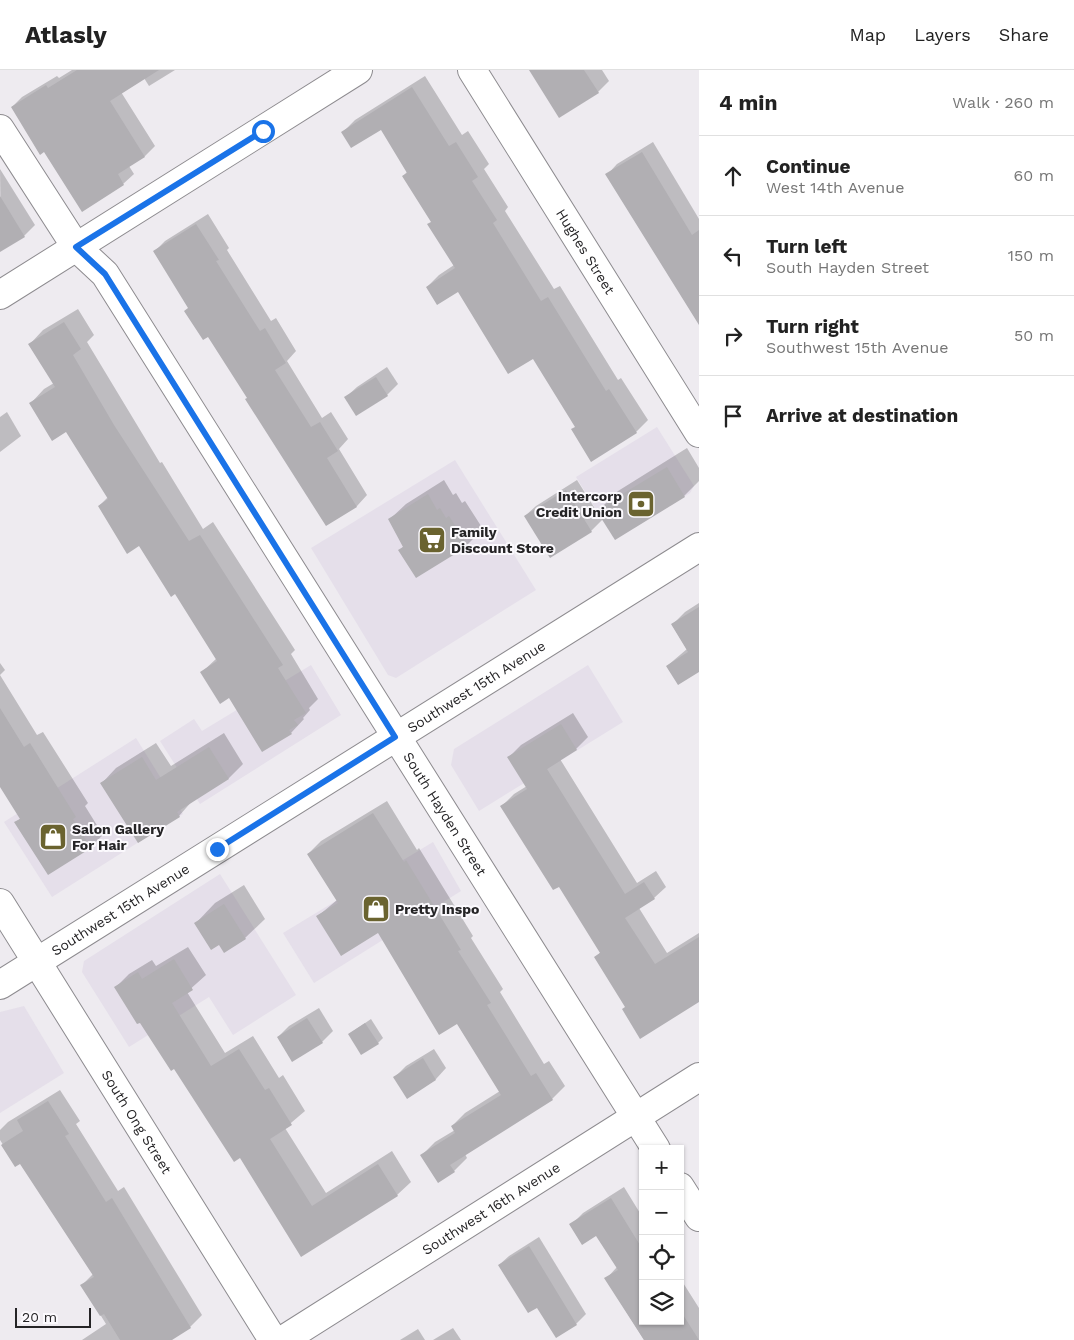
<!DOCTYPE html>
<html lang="en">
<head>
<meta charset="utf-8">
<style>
  body { margin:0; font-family:"Work Sans",sans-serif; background:#f2f2f2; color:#222 }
  .controls { position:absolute; right:15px; bottom:15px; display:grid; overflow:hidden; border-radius:0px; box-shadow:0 1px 4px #0004 }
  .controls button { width:45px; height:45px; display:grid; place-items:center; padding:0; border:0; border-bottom:1px solid #e0e0e0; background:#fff; color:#222; font:25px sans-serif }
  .scale { position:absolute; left:15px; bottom:12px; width:76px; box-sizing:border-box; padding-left:5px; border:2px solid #252426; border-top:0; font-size:14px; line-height:18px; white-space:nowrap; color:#252426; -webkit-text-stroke:4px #fbf9fd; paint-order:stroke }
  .stop { position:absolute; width:15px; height:15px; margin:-11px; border:4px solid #1a73e8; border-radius:50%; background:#fff }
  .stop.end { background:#1a73e8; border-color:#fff; box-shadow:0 1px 5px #0008 }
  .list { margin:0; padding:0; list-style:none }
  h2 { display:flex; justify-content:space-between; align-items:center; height:65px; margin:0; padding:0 20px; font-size:21px }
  h2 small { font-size:16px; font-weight:400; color:#767676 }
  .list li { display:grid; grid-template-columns:32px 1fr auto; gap:15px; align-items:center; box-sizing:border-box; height:80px; padding:0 20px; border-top:1px solid #e0e0e0 }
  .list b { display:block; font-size:19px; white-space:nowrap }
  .list p { margin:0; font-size:16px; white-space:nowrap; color:#767676 }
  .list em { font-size:16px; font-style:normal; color:#767676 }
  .icon { flex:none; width:28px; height:28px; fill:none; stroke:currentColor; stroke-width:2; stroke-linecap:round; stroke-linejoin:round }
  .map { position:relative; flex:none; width:699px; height:1270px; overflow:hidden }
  header { display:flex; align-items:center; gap:30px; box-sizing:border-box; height:70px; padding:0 25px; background:#fff; border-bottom:1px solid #e0e0e0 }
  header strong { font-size:24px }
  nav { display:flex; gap:28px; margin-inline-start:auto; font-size:18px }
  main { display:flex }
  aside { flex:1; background:#fff }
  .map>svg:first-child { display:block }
</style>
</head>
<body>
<header>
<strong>Atlasly</strong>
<nav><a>Map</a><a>Layers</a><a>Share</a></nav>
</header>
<main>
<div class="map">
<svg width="699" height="1270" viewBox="0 0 699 1270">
  <rect width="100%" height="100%" fill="#eeebf0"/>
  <g fill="#e5dfea">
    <path d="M657,357L694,416L690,423L615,470L576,407Z"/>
    <path d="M455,390L536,520L396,608L388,605L311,478Z"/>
    <path d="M311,595L341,645L200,734L160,671L194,649L202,661Z"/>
    <path d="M588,595L623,652L479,741L451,695L454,679Z"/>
    <path d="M136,668L183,744L52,827L4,752Z"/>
    <path d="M433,772L461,821L314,913L283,863Z"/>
    <path d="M220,804L296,925L233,965L209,927L129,977L82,902L84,891Z"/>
    <path d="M24,936L64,1003L0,1043V942Z"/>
  </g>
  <g fill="#0003">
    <path d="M72,0H175L149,16L144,8L121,22L155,76L145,86L129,96L134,104L123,114L82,140L45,80L12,37L22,27L57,6L59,8Z"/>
    <path d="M539,0H602L609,11L598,22Z"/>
    <path d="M425,6L462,65L468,61L489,94L484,99L508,137L505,141L554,219L560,216L618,310L621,308L648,350L636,362L576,356L533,287L458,220L427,217L439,205L454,195L432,152L403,106L408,101L381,58L343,62L355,50Z"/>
    <path d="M653,72L699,149V253L607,105L617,94Z"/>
    <path d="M0,99L35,155L24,166L1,180Z"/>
    <path d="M208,144L229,178L227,180L271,251L276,248L296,281L287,291L322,348L331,342L348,369L339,379L367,425L357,436L326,455L209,265L154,182L165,171Z"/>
    <path d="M78,239L94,265L87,272L160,393L162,392L203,459L213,452L295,580L291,584L318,629L309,638L310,640L303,648L304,649L291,663L229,627L202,602L217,588L176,522L139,474L99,436L108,427L67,360L31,333L44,319L54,313L30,274L43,260Z"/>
    <path d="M387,297L398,314L387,325L346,327L357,317Z"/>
    <path d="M7,342L21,366L0,382V347Z"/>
    <path d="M687,378L699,398V411L684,426L603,449L591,461L525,446L536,436L577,410L597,442L618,421Z"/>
    <path d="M444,410L453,425L456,423L462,433L465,431L483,459L467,475L400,480L404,476L390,449L406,434Z"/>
    <path d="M699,533V600L667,596L687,579L672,555L685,542Z"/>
    <path d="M0,593L5,600L0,605Z"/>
    <path d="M0,605L37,665L43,662L88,733L85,736L103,765L90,777L16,752L21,748L0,716Z"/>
    <path d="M573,643L588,667L576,679L560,689L637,813L656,801L666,817L654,828L639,838L667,883L699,863V925L626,937L595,887L601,882L559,815L502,736L514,724L527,716L509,687L521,675Z"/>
    <path d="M224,663L243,694L229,708L193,730L179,746L138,771L102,713L116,698L156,673L171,696Z"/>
    <path d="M387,731L417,780L419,778L473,866L471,868L503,919L500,922L544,994L549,991L565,1016L552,1029L465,1084L467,1088L454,1101L422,1085L435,1072L455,1060L452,1056L465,1043L500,1021L457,953L378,861L318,846L337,830L308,784L321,771Z"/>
    <path d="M244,815L265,849L245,868L219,874L196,853L215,833Z"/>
    <path d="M188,877L206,905L187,922L225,983L253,966L279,1008L283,1005L305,1041L285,1058L326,1123L392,1081L411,1112L397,1125L302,1185L240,1086L116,917L129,904L152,890L156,896Z"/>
    <path d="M319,938L333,961L322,972L293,990L278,967L289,956Z"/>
    <path d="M371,949L383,968L378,973L349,964Z"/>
    <path d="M434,979L446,998L436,1009L407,1027L395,1007L406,996Z"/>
    <path d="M60,1020L80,1051L76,1054L118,1121L124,1117L202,1245L190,1257L169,1270H82L106,1254L82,1215L93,1204L20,1092L16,1095L0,1070V1060L8,1052Z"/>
    <path d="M624,1117L643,1148V1251H680V1208L699,1238V1270H644L606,1209L617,1197L597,1164L571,1155L583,1143Z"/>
    <path d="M539,1167L586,1244L576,1254L537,1236L499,1195L509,1186Z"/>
    <path d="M453,1258L461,1270H433Z"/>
    <path d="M418,1259L425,1270H400Z"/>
  </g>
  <g fill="#b1afb3">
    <path d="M77,0H159L110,31L145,87L118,104L124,115L82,142L44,82L40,85L11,37L46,15L48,18Z"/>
    <path d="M529,0H584L599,23L559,48Z"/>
    <path d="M412,17L449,76L456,72L478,107L472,111L497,150L493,153L541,231L548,227L606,321L609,319L637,363L591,392L571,359L575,357L533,289L508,304L458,222L437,235L426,217L455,198L427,154L431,152L402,106L407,103L381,60L351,78L341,62Z"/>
    <path d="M642,82L692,165L699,160V255L605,104Z"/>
    <path d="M0,126L25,167L0,182Z"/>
    <path d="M196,154L219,190L216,191L260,261L265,258L286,293L275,300L311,357L320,352L338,381L327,388L357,437L326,456L245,329L247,328L208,267L203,270L184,241L188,238L153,181Z"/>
    <path d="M64,252L81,279L73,285L114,355L189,471L200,465L283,595L278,598L306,643L294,650L298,655L289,660L292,664L262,682L229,628L220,634L200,602L217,591L175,524L171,527L139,476L127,484L98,436L108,429L66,362L52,371L29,333L55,317L28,274Z"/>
    <path d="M376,307L388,326L356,346L344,327Z"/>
    <path d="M667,397L685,427L615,470L596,440Z"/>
    <path d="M566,420L592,462L550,488L524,446Z"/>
    <path d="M428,424L437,440L440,438L446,448L449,446L468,476L416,508L398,480L403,477L388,449Z"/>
    <path d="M699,537V602L678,615L666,596L688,582L671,554Z"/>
    <path d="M0,638L24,677L30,673L76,747L73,749L91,778L48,805L14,752L20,749L0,717Z"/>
    <path d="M561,654L577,680L547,699L625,824L644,812L655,829L625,848L655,894L699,867V932L640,969L622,939L625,937L594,887L600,883L559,817L553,820L500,736L527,719L507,687Z"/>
    <path d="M209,677L229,709L177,742L180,747L138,773L100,713L142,687L156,710Z"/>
    <path d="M373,743L404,792L406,790L461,880L458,881L491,933L487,935L531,1006L536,1003L553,1030L450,1095L455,1102L438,1113L420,1085L455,1063L451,1056L501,1025L457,954L439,965L378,863L341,886L316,846L338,833L307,784Z"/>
    <path d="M224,834L246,869L224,883L219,875L211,880L194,853Z"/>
    <path d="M174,889L193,920L172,933L211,996L239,979L265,1020L269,1018L292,1055L270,1069L312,1136L378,1094L398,1126L301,1187L240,1088L234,1092L174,999L171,1001L140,953L137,954L114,917L138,902L142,909Z"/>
    <path d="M307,948L323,973L292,992L277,967Z"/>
    <path d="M365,953L379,974L361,985L348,964Z"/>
    <path d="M423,988L436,1010L407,1029L393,1007Z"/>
    <path d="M48,1031L69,1064L65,1066L106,1132L112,1128L191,1258L172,1270H120L104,1244L100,1246L80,1215L94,1207L20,1094L15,1097L1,1075L23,1061L17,1050Z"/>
    <path d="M611,1128L643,1180V1251H680V1240L699,1270H644L604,1208L618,1200L596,1166L582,1175L569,1154Z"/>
    <path d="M529,1176L577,1255L556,1268L537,1238L528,1243L498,1195Z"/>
  </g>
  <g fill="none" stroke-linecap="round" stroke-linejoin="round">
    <g stroke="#8d8b8f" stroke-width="30">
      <g id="minor">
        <path id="s1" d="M472,0L699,363"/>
        <path id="s2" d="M0,59L76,177L105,204L656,1079"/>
        <path d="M0,225L358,0"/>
        <path id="s3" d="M0,833L273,1270"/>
        <path d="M680,1117L699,1147"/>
        <path id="s4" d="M283,1270L699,1007"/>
      </g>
    </g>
    <g stroke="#8d8b8f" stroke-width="30">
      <g id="major">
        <path id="s5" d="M0,915L699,477"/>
      </g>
    </g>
    <use href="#minor" stroke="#fff" stroke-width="28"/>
    <use href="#major" stroke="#fff" stroke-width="28"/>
  </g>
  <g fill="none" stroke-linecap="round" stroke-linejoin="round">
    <path stroke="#1a73e8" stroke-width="6" d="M217,779L395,667L105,204L76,177L263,61"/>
  </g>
  <defs>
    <g id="bank-square" transform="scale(1.4375)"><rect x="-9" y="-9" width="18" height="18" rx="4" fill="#6a632f" stroke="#fbf9fd"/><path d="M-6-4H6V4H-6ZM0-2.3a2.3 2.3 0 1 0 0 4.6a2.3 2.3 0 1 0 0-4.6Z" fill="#fff"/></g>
    <g id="supermarket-square" transform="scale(1.4375)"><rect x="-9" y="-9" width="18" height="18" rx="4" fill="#6a632f" stroke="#fbf9fd"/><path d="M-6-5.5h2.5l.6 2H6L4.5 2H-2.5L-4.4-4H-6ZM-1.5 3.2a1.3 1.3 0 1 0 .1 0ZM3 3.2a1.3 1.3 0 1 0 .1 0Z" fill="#fff"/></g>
    <g id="shop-square" transform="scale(1.4375)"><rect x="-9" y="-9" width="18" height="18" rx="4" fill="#6a632f" stroke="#fbf9fd"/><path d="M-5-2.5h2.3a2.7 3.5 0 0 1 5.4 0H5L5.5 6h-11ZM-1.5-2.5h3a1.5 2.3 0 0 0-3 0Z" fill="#fff"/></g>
  </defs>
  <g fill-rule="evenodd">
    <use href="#bank-square" x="641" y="434"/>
    <use href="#supermarket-square" x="432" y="470"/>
    <use href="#shop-square" x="53" y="767"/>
    <use href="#shop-square" x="376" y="839"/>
  </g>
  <g text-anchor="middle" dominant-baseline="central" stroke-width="4" stroke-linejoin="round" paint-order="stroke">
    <g font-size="14" fill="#252426" stroke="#fbf9fd">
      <text stroke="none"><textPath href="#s1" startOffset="214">Hughes Street</textPath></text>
      <text stroke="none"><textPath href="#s5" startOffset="562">Southwest 15th Avenue</textPath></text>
      <text stroke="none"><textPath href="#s2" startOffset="818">South Hayden Street</textPath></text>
      <text stroke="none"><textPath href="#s5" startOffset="142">Southwest 15th Avenue</textPath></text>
      <text stroke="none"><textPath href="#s3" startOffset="258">South Ong Street</textPath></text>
      <text stroke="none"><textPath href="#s4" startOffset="246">Southwest 16th Avenue</textPath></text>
    </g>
    <g font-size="14" font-weight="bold" fill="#252426" stroke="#fbf9fd" text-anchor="start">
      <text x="622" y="426" text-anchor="end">Intercorp<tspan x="622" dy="16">Credit Union</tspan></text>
      <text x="451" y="462">Family<tspan x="451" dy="16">Discount Store</tspan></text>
      <text x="72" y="759">Salon Gallery<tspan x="72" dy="16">For Hair</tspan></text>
      <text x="395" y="839">Pretty Inspo</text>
    </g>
  </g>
</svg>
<div class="controls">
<button>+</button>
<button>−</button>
<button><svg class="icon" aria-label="locate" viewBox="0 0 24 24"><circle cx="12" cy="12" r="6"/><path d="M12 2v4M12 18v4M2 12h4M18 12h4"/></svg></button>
<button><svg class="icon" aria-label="layers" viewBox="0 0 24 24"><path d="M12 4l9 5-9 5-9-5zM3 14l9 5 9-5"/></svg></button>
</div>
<div class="scale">20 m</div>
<div class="stop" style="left:263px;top:61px"></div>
<div class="stop end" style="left:217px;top:779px"></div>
</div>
<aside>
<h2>4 min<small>Walk · 260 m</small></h2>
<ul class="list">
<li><svg class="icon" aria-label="ahead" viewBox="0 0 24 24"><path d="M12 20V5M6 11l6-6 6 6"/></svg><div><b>Continue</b><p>West 14th Avenue</p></div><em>60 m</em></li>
<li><svg class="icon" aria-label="left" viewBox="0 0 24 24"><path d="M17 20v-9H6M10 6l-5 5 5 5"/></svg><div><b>Turn left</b><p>South Hayden Street</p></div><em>150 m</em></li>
<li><svg class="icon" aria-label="right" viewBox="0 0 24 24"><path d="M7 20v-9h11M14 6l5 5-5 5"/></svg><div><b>Turn right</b><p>Southwest 15th Avenue</p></div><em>50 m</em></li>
<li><svg class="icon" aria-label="arrive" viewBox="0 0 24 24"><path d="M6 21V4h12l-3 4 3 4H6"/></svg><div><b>Arrive at destination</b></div></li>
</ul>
</aside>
</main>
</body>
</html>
